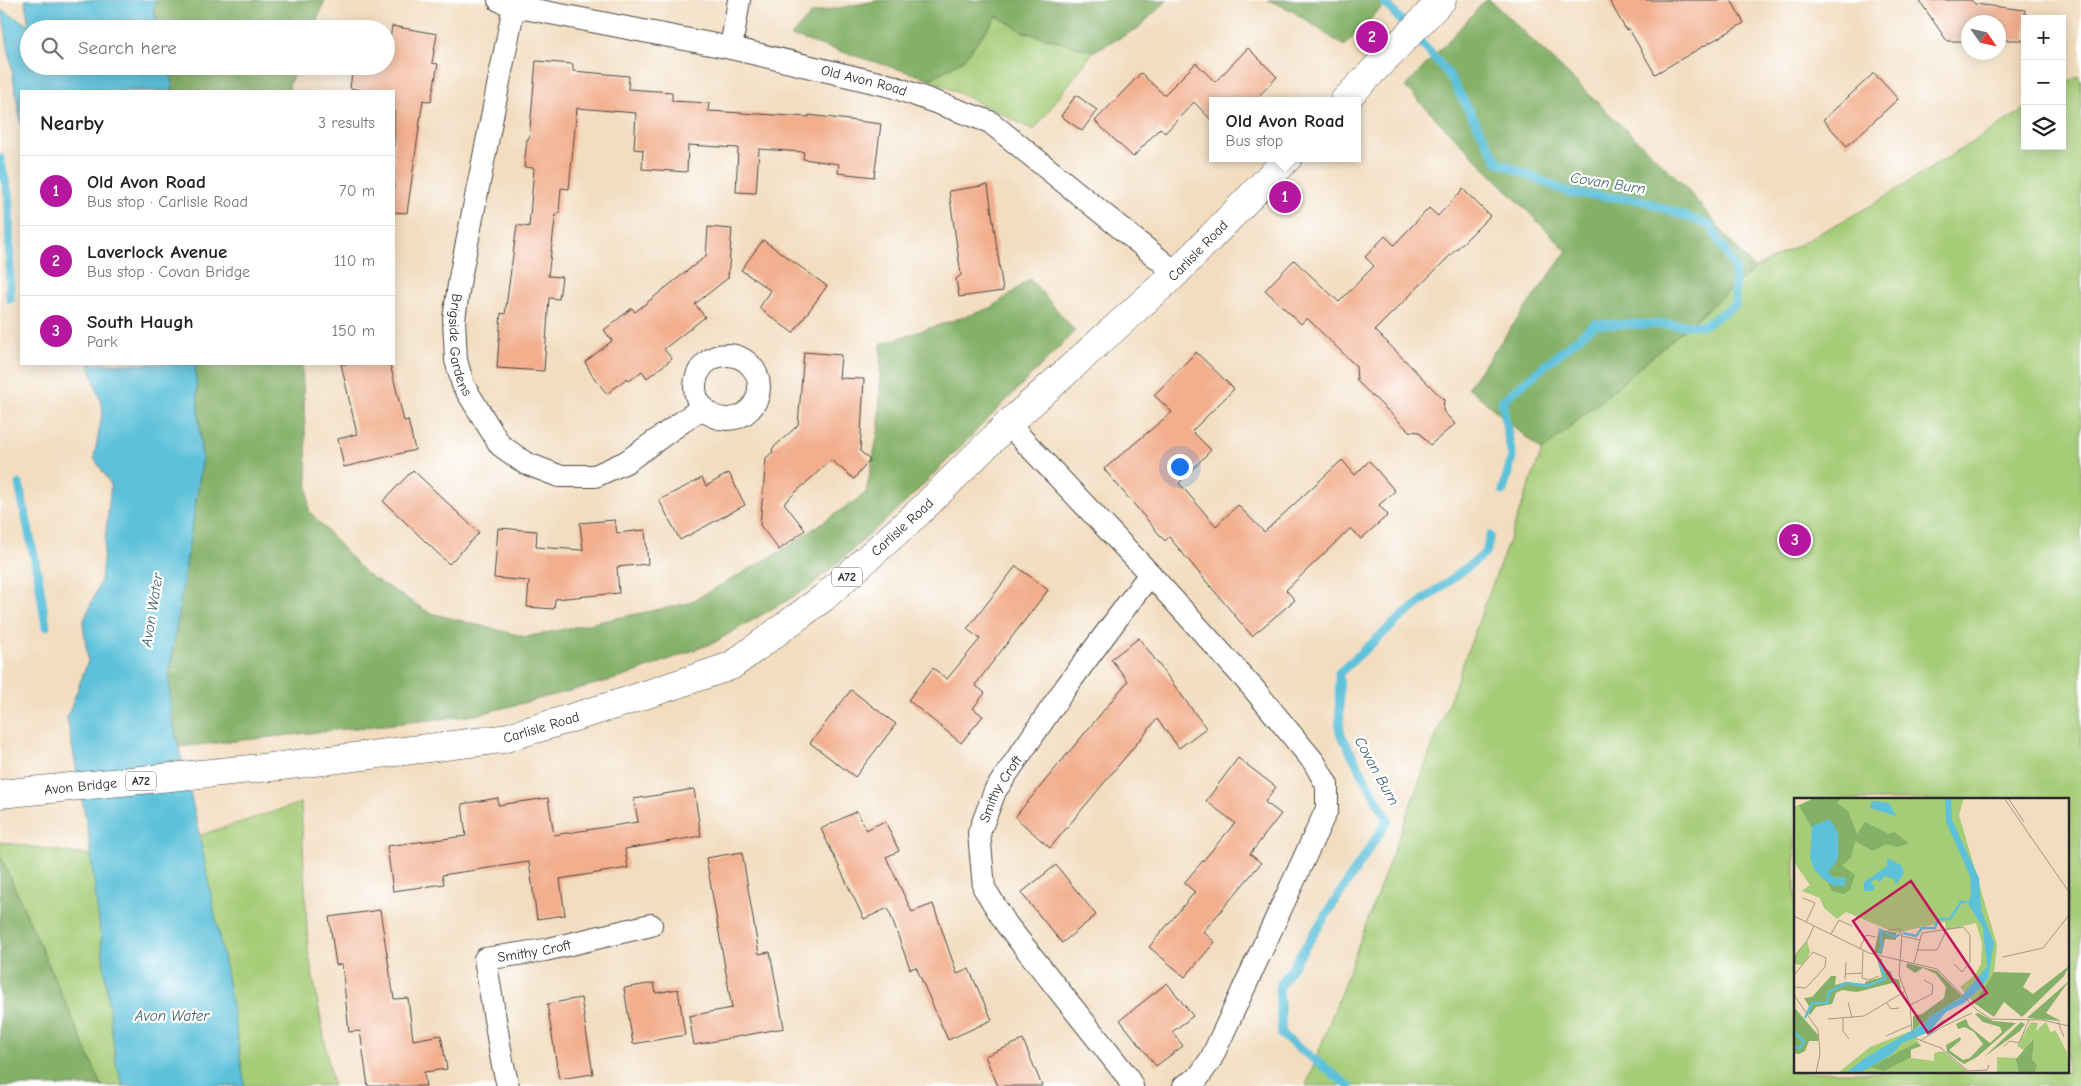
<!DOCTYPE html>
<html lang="en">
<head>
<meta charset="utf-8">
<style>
  body { margin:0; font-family:"Comic Neue",sans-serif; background:#f6f6f6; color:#202124 }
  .controls { position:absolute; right:15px; top:15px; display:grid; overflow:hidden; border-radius:0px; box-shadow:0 2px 12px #0003 }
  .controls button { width:45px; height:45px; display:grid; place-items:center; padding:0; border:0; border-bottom:1px solid #e0e0e0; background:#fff; color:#202124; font:25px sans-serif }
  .compass { position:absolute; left:1961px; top:15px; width:45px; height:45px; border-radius:50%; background:#fff; box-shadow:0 2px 12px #0003; rotate:124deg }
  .you { position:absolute; left:1179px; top:466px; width:18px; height:18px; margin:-12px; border:4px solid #fff; border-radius:50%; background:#1a73e8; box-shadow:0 0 0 8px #1a73e833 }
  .badge { display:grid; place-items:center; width:32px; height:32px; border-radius:50%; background:#b5179e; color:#fff; font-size:16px; font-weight:700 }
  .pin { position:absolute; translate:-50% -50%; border:2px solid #fff; box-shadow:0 1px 5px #0006 }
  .popup { position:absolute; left:1209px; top:97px; width:152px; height:65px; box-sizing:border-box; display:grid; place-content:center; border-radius:0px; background:#fff; filter:drop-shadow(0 1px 4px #0005); font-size:16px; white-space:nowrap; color:#757577 }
  .popup b { font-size:19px; color:#202124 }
  .popup::after { content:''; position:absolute; left:50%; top:100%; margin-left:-10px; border:10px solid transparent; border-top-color:#fff }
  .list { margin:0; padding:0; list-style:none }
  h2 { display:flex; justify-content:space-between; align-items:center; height:65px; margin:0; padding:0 20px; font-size:21px }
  h2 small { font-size:16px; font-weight:400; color:#757577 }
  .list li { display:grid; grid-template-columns:32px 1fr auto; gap:15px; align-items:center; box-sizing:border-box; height:70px; padding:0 20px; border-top:1px solid #e0e0e0 }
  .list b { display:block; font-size:19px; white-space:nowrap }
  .list p { margin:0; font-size:16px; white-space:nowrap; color:#757577 }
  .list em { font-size:16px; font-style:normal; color:#757577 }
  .icon { flex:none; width:28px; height:28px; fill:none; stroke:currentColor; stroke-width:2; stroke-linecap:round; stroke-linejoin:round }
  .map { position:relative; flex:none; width:2081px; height:1086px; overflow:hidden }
  .search { position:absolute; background:#fff; box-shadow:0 2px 12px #0003; left:20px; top:20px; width:375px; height:55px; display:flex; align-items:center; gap:12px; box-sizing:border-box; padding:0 18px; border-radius:28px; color:#757577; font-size:19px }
  .panel { position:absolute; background:#fff; box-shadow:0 2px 12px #0003; left:20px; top:90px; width:375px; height:275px; border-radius:0px }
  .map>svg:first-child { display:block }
</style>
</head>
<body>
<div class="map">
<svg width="2081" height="1086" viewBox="0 0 2081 1086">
  <rect width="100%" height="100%" fill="#fff"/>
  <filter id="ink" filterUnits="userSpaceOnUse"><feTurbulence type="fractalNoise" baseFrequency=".02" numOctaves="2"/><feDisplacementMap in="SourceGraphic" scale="10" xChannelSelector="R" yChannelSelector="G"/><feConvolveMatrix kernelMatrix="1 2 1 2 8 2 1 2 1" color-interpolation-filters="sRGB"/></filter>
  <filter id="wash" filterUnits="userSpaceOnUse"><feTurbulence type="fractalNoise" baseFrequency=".0096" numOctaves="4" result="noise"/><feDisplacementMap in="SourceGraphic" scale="20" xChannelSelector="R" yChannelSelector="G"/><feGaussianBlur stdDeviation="1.12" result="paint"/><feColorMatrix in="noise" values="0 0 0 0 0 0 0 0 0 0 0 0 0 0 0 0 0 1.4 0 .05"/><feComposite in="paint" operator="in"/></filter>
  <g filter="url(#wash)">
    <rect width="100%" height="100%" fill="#f2ddc0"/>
    <g fill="#a5cc77" stroke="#687c51" fill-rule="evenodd">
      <path d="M997,16L1024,32L1094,51L1034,130L930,79L963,60Z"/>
      <path d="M2078,76L2081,81V1086H1306L1542,451L1754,269L1870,206L2025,109V146H2062V86ZM1795,800H2067V1072H1795Z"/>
      <path d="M301,803L308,950L333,1086H102L0,855V842L122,860Z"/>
    </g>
    <g fill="#84b068" stroke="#586e4a">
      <path d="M156,0H325L313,29H161L153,10Z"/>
      <path d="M881,0H1168L1137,29L1094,51L1024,32L997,16L963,60L930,79L791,36L812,13Z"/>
      <path d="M1268,0H1389L1344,46L1291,10Z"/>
      <path d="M1486,0H1490L1681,182L1754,269L1542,451L1468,387L1567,251L1405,87Z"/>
      <path d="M169,66H297L289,85L290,91H173Z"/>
      <path d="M1030,279L1075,331L906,502L810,587L713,643L620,678L476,715L179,747L171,717L169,674L202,462L195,364H302L309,511L365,573L430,613L526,637L689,603L778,553L866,493L879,428L881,344L991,308Z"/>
      <path d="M0,855L102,1086H0Z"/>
    </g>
    <g fill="#5dc1da" stroke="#447682">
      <path d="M25,0H156L153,10L161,29H29V66H169L173,91H21V125L2,10L29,25Z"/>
      <path d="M89,364H195L202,462L169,674L171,716L196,818L228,982L245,1086H124L116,1064L88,831L67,718L88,661L83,623L101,580L111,484L94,458L103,409Z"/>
    </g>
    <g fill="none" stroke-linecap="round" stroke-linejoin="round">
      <g stroke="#5dc1da" stroke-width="9">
        <path d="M1383,0L1448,73L1498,162L1570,193L1641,200L1710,225L1735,269V305L1705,325L1595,324L1502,401L1512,457L1503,491"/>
        <path d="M0,158L9,198L10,299"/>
        <path d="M19,484L38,576L46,626"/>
        <path d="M1349,1086L1282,1035L1279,987L1388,820L1340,733L1339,673L1400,618L1486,553L1490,536"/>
      </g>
    </g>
    <g id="blocks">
      <g fill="#f2ae8d">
        <path d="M1609,0H1731L1744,23L1655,74L1629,29L1626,30Z"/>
        <path d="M1919,0H1971L1975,4L2025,10V40H1998V22H1968V41H1947Z"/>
        <path d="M392,26L437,34L432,63L438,64L431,102L423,100L407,213L394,212V91H368L350,88L353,66H386Z"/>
        <path d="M1248,48L1277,77L1254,101H1212V121L1194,102L1165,133L1160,128L1133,157L1095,121L1141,73L1164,95L1196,63L1215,82Z"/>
        <path d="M536,61L573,64V71L629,76L628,89L672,92V101L709,103L708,111L809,117V115L881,124L874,177L838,173L839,164L803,159L804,152L759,149L756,193L736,192L738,148L688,145L687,172L642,169L643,150L634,149L636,113L577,108L569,189L561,188L559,214L556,213L548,276L562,277L559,299L549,298L544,371L497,368L501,313L505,314L517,225L529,227L534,168L524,167L527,139H529Z"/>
        <path d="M1874,73L1898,99L1847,146L1823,120Z"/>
        <path d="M1076,95L1097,110L1082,131L1061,116Z"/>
        <path d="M988,185L1003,291L959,297L956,279L961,275L949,191Z"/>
        <path d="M1463,189L1490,216L1375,330L1444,400L1443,411L1455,424L1430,445L1419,432L1409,431L1357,381L1356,366L1307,318L1301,324L1265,290L1294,260L1339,302L1374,266L1365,257L1385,236L1394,245L1429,208L1438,216Z"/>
        <path d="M708,227L732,229L728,278L695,304L705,317L664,349L672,359L647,378L642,371L629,381L627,378L607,394L592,375L585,362L612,341L604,330L632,308L635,312L706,256Z"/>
        <path d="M763,240L827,286L793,333L759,308L771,291L741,270Z"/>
        <path d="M804,352L841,355L839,378L864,379L860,451L870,460L854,479L831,460L784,503L805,530L779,550L760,525L766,458L773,452L772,449L798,425Z"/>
        <path d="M1196,352L1234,389L1192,431L1211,450L1179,483L1216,526L1238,505L1264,532L1342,460L1355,475L1369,461L1395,491L1379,505L1388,515L1361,539L1351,528L1286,590L1295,600L1252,636L1169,537L1165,541L1104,469L1172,412L1154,395Z"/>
        <path d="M341,364H390L404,421L408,420L415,450L344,467L338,439L357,434Z"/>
        <path d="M413,470L479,533L449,564L383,501Z"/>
        <path d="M729,473L745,505L680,540L659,500L702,478L706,486Z"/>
        <path d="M615,520L617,533L645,530L648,564L617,567L619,593L555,599L554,609L527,607L529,581L494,578L498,528L537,531L536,547L583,550L580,523Z"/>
        <path d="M1016,566L1048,590L975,685L985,693L973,708L983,716L961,743L908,700L933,668L947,679L980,639L967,629Z"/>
        <path d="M1139,638L1206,728L1179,748L1157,719L1050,848L1015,817L1128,681L1111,659Z"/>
        <path d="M851,690L896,724L855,777L810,743Z"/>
        <path d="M1238,758L1276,787L1265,802L1281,814L1250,854L1261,863L1203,932L1215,942L1185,977L1149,947L1195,892L1184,883L1235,823L1206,801Z"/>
        <path d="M694,789L701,836L625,849L628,868L560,879L565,915L537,919L529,862L442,875L444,884L393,891L387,846L466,836L462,804L498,798V805L548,798L554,835L638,822L634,799Z"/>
        <path d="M857,811L866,830L885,821L899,851L886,857L912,912L933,904L957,974L969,969L992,1020L948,1040L916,967L910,969L888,908L864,919L821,829Z"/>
        <path d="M742,852L759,954L770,952L784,1028L694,1045L689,1016L732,1008L706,858Z"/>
        <path d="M1056,865L1096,915L1062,943L1021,893Z"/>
        <path d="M380,910L394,999L408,998L413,1040L441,1035L447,1069L424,1072L426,1086H368L360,1031L349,1032L342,964L336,965L329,917Z"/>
        <path d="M654,983L656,993L678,989L685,1035L633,1044L624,988Z"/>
        <path d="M1167,983L1193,1016L1172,1032L1183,1046L1156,1066L1120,1020Z"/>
        <path d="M581,998L593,1074L559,1079L547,1004Z"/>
        <path d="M1023,1040L1042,1086H998L985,1056Z"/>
      </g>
    </g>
  </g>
  <g filter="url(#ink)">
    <use href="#blocks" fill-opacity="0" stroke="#494641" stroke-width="1"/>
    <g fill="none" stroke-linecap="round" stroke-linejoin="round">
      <g stroke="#494641" stroke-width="24">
        <g id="minor">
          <path id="s1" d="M499,0L514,6L731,48L891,86L990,122L1176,273"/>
          <path id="s2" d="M514,6L460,278L454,319L456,360L463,385L500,445L525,463L559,476H595L626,462L703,407"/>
          <path d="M731,48L739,0"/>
          <circle cx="727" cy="387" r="32"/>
          <path d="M1008,424L1150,574L1253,688L1314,762L1327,785V809L1211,1059L1198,1078L1184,1086"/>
          <path id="s3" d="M508,1086L502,1061L485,959L545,950L651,925"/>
          <path id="s4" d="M1132,1086L1126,1075L1007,925L984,888L979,833L995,791L1066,687L1150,574"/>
        </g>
      </g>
      <g stroke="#494641" stroke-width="29">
        <g id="primary">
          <path d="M1344,101L1442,0"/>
          <path id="s5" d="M0,794L281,766L502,739L624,702L731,666L823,598L920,511L1008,424L1176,273L1288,158"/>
        </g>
      </g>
      <use href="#minor" stroke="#fff" stroke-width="22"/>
      <use href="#primary" stroke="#fff" stroke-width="28"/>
    </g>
  </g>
  <g text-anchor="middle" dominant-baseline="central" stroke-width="4.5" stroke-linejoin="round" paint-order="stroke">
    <g fill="#fff" stroke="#6b6b6b" stroke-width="1">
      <rect x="832" y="567.5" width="30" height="19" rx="4"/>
      <rect x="126" y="771.5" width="30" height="19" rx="4"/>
    </g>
    <g font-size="12" font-weight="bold" fill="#2b2b2b">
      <text x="847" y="577">A72</text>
      <text x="141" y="781">A72</text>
    </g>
    <g font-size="14" fill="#2b2b2b" stroke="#fff">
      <text stroke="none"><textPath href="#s1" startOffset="374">Old Avon Road</textPath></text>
      <text stroke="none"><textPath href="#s5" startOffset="1371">Carlisle Road</textPath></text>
      <text stroke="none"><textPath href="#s2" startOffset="345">Brigside Gardens</textPath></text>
      <text stroke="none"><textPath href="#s5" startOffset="966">Carlisle Road</textPath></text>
      <text stroke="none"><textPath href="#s5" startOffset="546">Carlisle Road</textPath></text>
      <text stroke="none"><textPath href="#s5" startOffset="81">Avon Bridge</textPath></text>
      <text stroke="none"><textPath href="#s4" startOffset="352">Smithy Croft</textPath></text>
      <text stroke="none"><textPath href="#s3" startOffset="179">Smithy Croft</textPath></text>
    </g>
    <g font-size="15" font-style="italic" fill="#3c6068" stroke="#fff">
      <text transform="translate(1608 183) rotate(9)">Covan Burn</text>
      <text transform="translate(152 610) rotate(-81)">Avon Water</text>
      <text transform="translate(1377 771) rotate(61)">Covan Burn</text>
      <text x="172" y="1016">Avon Water</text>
    </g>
  </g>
  <g transform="translate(1794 798)">
    <rect width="275" height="275" fill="#f2ddc0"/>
    <path d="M20,0H170L165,17L203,147L200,174L180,205L166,189L181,177L187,166L188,145L182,125L152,132L151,124L102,135L52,114L43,121L30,110L26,100L8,93L16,87L0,64V9ZM13,143L16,154L13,161L7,167L1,166L2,156ZM237,224L244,225L242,233L252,224L257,235L261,232L273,254L274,275H44L76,249L117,233L127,248L117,252V260L140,263V255L149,253L174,274H203V259L238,261L239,240L230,252L223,248Z" fill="#a5cc77"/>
    <path d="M20,0H47L43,5L54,13L63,36L71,24L95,36L100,34L115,45L104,49L92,46L79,53L61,43L57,60L48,67L61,77L56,92L50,96L38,93L34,84L38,87L46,78L42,80L33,75L39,65L5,8ZM85,131L102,135V142L91,141L88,156L80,155ZM83,160L88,161L89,169L97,174L99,180L105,182L107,191L98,185L63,194L48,192L42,195L38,206L22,209L16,217L13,214L15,208L10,200L18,199L37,178H42L41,187L52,184L71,186V184L88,179ZM113,165L143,173L168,198L119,232V218L128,216L150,200L152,189L142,176L129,170L121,175L112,169ZM275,168L270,178L228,219L210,204L200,219L180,205L200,174L237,175L229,189L239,196ZM275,183L252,215L267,223L233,220ZM0,209L24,237V243H15L11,253L5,256L0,255ZM184,215L199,223L222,225L183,259L170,266L153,254L152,247L166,239L167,242L155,252L169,262L176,260L189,246L180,234L171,229L164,231L162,226L172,221L175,228L196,245L208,234L206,229L189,224L181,216ZM227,224L231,226L226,233L190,259ZM240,240L238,261L243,267L240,275H225L222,261ZM122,245L127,248L117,251V259L90,273L76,269Z" fill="#84b068"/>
    <path d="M151,0H157L158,22L185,80L187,112L200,145L194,180L187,190L170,205L152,214L135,234L108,245L98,256L66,275H52L71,260L129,226L136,218L166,200L193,169L189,129L174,106L177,97L176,78L152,24ZM80,3L95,5L102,18L76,10L77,4ZM36,21L44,35V61L34,75L42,80L52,79L51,88L38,87L29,81L20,71L16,60L18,28ZM93,60L107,67L110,76L102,86L100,81L91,78L86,84L82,81L77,84L81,89L78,93H70V84L93,68Z" fill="#5dc1da"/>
    <path fill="none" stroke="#5dc1da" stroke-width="2.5" d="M109,135L122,138L128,130H141L144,121H156L167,104H173M85,155L88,148L86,132L101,139L106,136M11,220L18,205H33L35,194L52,185L73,188L91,181L84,159M0,234L10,244L6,250L0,249M135,236L150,223"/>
    <path fill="none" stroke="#a29684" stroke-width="1" d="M210,0L275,94M214,0L230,24M9,100L21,105L12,124M0,118L75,155L143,171L183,212L197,221L248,222L275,228M94,132L106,131L108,138L126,142M37,136L45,122L58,128M108,138L105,177L116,207L118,233L123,241L147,250L174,273L193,272L195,267M66,150L72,137L82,139M123,152H143L152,133M69,153L68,180L75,182L85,178M209,159L249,150L275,117M1,165L2,156L13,143L20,128M120,165L128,135L169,129L176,137V164L168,174L160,166M51,176L68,175M0,177L19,154L32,160L31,169L12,190L0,189M51,181L52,164M0,197L24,232L26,256L22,275M54,204L58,220M92,204L97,211L105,210M116,207L138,196L139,187L130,182M49,220V233L55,241M34,221L70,218L110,194M264,224L270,239M92,238L117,227M126,243L148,229L178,215M210,248L216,243L225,245L235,222"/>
    <path fill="#c2185b" fill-opacity="0.15" stroke="#c2185b" stroke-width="2.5" d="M117,83L193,195L134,235L59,123Z"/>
    <rect width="275" height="275" fill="none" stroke="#2b2b2b" stroke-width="2.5"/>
  </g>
</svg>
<div class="controls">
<button>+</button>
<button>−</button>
<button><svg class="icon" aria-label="layers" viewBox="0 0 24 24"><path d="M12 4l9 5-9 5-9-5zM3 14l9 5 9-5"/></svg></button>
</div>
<svg class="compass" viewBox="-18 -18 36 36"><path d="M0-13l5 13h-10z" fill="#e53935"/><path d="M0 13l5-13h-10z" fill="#757577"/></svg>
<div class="you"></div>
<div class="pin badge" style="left:1285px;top:197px">1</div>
<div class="popup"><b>Old Avon Road</b>Bus stop</div>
<div class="pin badge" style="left:1372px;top:37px">2</div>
<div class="pin badge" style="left:1795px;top:540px">3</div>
<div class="search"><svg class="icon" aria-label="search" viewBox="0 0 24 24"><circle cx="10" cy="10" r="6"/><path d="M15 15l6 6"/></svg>Search here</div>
<section class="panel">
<h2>Nearby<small>3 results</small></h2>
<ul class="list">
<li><span class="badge">1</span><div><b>Old Avon Road</b><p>Bus stop · Carlisle Road</p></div><em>70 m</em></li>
<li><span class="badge">2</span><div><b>Laverlock Avenue</b><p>Bus stop · Covan Bridge</p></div><em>110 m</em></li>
<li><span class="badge">3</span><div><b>South Haugh</b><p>Park</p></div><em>150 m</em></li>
</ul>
</section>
</div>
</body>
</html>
